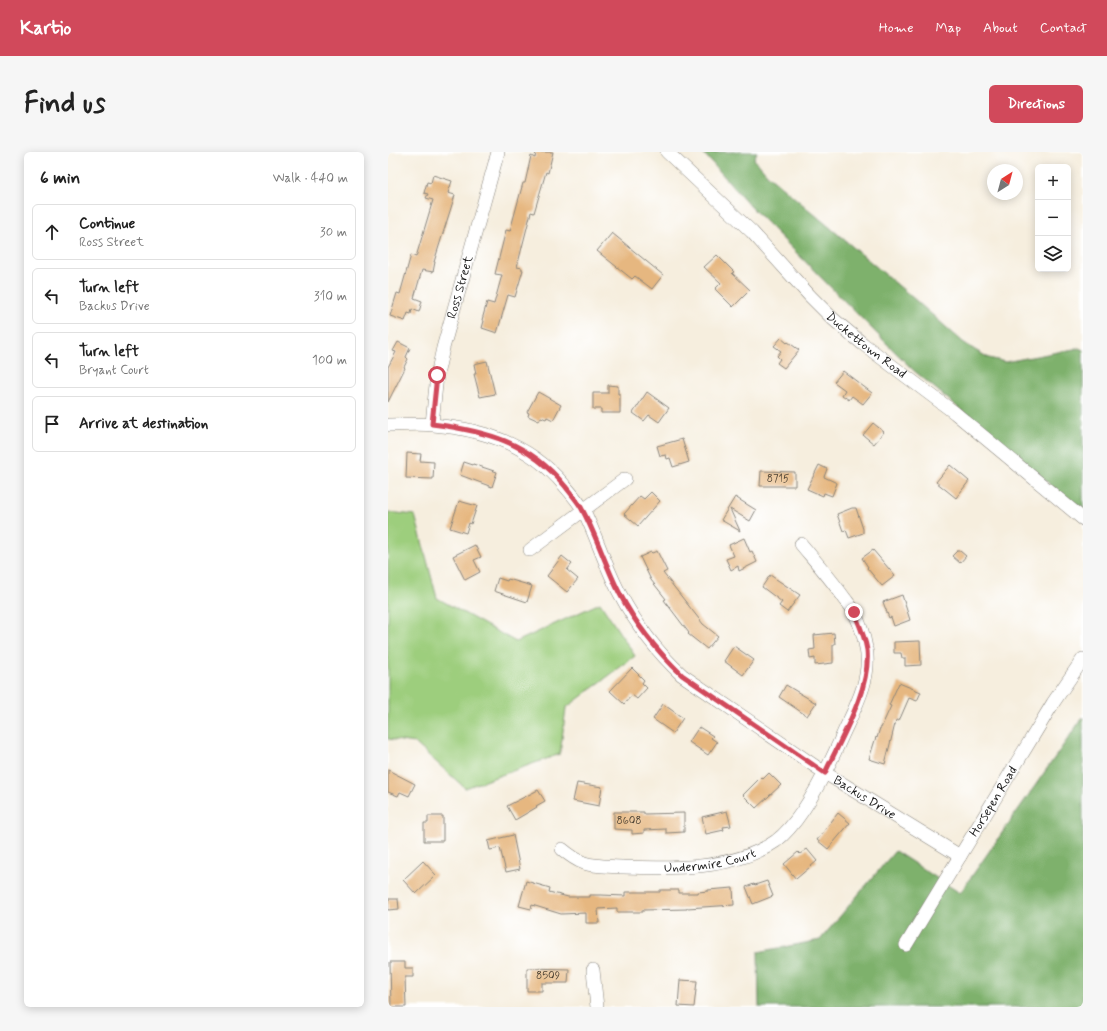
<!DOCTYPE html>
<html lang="en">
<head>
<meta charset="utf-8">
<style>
  body { margin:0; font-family:Mynerve,sans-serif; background:#f6f6f6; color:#222 }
  .controls { position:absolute; right:12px; top:12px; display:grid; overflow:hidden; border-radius:6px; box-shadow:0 2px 10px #0003 }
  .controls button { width:36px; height:36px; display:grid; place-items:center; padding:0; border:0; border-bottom:1px solid #e0e0e0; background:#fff; color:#222; font:20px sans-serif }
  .compass { position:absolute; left:599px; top:12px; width:36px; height:36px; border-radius:50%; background:#fff; box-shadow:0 2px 10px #0003; rotate:36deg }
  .stop { position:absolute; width:12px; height:12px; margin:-9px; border:3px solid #d1495b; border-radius:50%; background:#fff }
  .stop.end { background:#d1495b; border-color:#fff; box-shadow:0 1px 4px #0008 }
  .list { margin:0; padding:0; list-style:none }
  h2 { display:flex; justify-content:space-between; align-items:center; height:52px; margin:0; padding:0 16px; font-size:17px }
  h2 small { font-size:13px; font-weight:400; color:#767676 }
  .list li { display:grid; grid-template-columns:26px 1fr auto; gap:12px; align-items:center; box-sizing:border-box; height:56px; margin:0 8px 8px; padding:0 8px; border:1px solid #e0e0e0; border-radius:6px }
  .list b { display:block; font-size:15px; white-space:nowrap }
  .list p { margin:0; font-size:13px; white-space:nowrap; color:#767676 }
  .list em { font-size:13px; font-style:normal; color:#767676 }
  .icon { flex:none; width:22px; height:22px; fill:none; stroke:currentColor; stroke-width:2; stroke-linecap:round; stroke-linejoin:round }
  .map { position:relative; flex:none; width:695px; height:855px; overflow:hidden; border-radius:6px }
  header { display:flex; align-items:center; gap:24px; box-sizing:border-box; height:56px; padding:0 20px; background:#d1495b; color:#fff }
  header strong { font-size:19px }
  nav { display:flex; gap:22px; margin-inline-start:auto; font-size:14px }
  .intro { display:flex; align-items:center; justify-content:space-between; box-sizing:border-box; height:96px; padding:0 24px }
  h1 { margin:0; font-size:28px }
  .button { padding:10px 18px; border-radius:6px; background:#d1495b; color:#fff; font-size:14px; font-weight:700 }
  main { display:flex; gap:24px; padding:0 24px }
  aside { flex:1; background:#fff; border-radius:6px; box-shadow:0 2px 10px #0003 }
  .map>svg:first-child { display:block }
</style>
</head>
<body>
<header>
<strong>Kartio</strong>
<nav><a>Home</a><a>Map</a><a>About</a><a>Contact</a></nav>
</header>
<div class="intro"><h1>Find us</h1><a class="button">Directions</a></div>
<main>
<aside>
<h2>6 min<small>Walk · 440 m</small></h2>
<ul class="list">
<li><svg class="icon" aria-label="ahead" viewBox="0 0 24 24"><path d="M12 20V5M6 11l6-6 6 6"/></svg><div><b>Continue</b><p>Ross Street</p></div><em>30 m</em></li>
<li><svg class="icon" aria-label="left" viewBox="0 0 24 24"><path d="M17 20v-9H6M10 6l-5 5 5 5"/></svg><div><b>Turn left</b><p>Backus Drive</p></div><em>310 m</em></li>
<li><svg class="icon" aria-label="left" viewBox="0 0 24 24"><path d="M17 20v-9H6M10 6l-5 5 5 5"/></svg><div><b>Turn left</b><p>Bryant Court</p></div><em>100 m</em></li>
<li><svg class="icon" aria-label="arrive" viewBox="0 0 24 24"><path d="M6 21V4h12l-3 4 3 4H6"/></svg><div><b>Arrive at destination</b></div></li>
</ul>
</aside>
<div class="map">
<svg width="695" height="855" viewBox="0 0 695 855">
  <rect width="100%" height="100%" fill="#fff"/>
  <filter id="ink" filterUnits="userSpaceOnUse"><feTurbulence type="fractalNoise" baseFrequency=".025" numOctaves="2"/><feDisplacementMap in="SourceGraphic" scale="8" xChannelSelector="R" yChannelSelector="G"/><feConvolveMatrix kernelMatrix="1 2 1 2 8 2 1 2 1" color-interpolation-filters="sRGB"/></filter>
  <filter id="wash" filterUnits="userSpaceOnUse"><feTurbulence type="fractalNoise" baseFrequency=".012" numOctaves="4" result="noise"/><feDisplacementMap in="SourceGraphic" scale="16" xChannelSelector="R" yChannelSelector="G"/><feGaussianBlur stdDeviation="0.9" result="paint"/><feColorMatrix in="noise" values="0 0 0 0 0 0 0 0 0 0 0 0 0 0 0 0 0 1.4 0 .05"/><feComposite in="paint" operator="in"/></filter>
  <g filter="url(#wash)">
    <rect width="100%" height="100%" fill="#f6eede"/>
    <path fill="#9dce7d" stroke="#5c754c" d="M0,360L27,363L49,446L128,490L212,451L247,504L178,556L172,602L77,636L27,591L0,587Z"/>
    <g fill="#7eb16c" stroke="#4d6644">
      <path d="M312,0H369L366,7L380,23L524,145L575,190L587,198L601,206L617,210L691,196L695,198V360L524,217L365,57L318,4Z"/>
      <path d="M695,565V855H371L370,800L432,788L507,699L572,741Z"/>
    </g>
    <g id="blocks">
      <g fill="#e6b780">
        <path d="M148,0H165L160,21L158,20L146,61L143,60L129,115L134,116V118H135L127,145L120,143L109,181L94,176L96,169L94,168L99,150L106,152L114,123L107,122L118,78L122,79L135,31H137L143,4L147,6Z"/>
        <path d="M45,23L64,29L60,41L67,43L46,110H47L45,120L34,118L26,146L34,149L31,160L24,157L23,162L20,161L17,169L2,164L9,141L12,142L23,103L28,105L45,48L38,46L40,42L36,41L39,30L43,31Z"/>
        <path d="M224,81L275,123L264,137L247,124L244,127L209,99Z"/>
        <path d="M329,103L346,120L344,121L362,138L345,155L327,137L333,131L316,115Z"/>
        <path d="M393,186L399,191L400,190L411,198L396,216L389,211L392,207L389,204L393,199L386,194Z"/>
        <path d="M10,190L22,196L18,205L20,207L16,215L17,216L0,250V215L8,200L5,199Z"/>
        <path d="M99,209L107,242L92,245L86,222H88L86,212Z"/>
        <path d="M455,219L484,241L475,252L464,244L461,248L454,243L457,238L446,230Z"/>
        <path d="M220,233L230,234V242H232V261H213V257H205V241H220Z"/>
        <path d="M150,240L173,253L165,268L159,265L158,267L153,265L151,269L140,264L141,261L139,260Z"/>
        <path d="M259,240L281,256L271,270L261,263L256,269L245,261Z"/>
        <path d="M485,271L496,280L486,292L475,283Z"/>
        <path d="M294,287L301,310L285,315L282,306L279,307L278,303L272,304L269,294Z"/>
        <path d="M19,301L33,302L32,309L46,310L45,327L18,326Z"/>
        <path d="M76,310L85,313V312L109,320L104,335L72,323Z"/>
        <path d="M431,313L439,317L436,325L449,331L444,344L436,341L435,344L419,337Z"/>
        <path d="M562,313L581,329L568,346L548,330Z"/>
        <path d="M373,319L407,320V334H372Z"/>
        <path d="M263,340L272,349L250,374L236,362L252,344L256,347Z"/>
        <path d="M347,345L368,358L362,369L342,357L352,379L333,368Z"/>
        <path d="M71,349L89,354L83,372L81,371L78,381L62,376Z"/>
        <path d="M464,356H468L475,377V381L461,386L458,378L455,379L449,362Z"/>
        <path d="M356,386L362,400L364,399L369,410L351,419L350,414L343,418L338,407L346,404L341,393Z"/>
        <path d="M87,393L93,405L86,408L92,420L77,428L65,404Z"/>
        <path d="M485,398L507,424L494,434L479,416L480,415L474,406Z"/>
        <path d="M269,399L279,419L275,421L315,472L330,484L319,497L300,482L301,481L276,448L278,447L263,428L252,405L263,400L264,401Z"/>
        <path d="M569,399H572L578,404L572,411L564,404Z"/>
        <path d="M174,404L184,412L179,418L190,427L179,440L159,424Z"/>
        <path d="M382,423L412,443L399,460L391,454L394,450L374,435Z"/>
        <path d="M110,426L119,429L120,427L144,434L139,450L106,439Z"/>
        <path d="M514,443L522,468L506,474L503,465L501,466L495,450Z"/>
        <path d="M446,481L447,492H445V511L427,513V506L422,507L421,498L427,497L426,483Z"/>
        <path d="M532,489L533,513L517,514V506H514L513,501H506V490Z"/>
        <path d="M346,494L366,508L355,523L336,509Z"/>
        <path d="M244,516L256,528L254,531L259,536L249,547L244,543L236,552L222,539Z"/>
        <path d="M511,531L533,540L529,549L521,546L511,569L508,568L497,612L481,607L488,585L489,586L492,576H493L503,554L501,553Z"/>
        <path d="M398,533L428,551L419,564L391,545Z"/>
        <path d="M275,552L295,566L285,581L265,567Z"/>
        <path d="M311,575L325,584L323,586L329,590L320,603L301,590Z"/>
        <path d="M0,618L27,632L21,644L12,640L10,644L0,640Z"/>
        <path d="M381,621L393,633L368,656L355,643L373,625L375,627Z"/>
        <path d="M189,631L214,635L211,654L185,649Z"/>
        <path d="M150,638L157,649L148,654L149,655L127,668L119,654Z"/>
        <path d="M339,659L343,674L335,675L336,678L318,682L314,665Z"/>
        <path d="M226,660H256V662L296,661V680L278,681V677L256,678V681L244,682V678L226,677Z"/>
        <path d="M450,661L462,671L440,697L429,688Z"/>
        <path d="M40,664H55V689H36V671H40Z"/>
        <path d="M125,683L132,717L118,720L112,696L102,698L100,689Z"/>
        <path d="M419,697L429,709L408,727L396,712L410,700L412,702Z"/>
        <path d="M35,709L48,723L28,742L15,728Z"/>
        <path d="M138,729L162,736L161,740L180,745H202V743H213L237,744V740H272V738H291V741H310V740L320,739V738L345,736L346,753L299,756V757L255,758V760H229V756L210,757L211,771H198V761L173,762L144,753L143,757L131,754Z"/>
        <path d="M379,729L385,744L365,752L358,735L366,732L367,733Z"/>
        <path d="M0,747H10L11,757L0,758Z"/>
        <path d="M2,810H17V816H25V825H17L18,855H3Z"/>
        <path d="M139,816L181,817L180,831H154V839H139Z"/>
        <path d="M292,828L309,829L306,855L290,854Z"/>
      </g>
    </g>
  </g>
  <g filter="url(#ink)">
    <use href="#blocks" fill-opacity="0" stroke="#89857d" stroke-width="1"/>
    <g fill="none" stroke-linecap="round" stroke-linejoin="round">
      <g stroke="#89857d" stroke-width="14">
        <g id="minor">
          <path id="s1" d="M279,0L364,80L422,144L445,167L475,192L567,261L695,367"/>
          <path id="s2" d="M44,272L49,223L55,196L110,0"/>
          <path id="s3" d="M0,273C15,273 30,271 45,273C95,277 143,293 176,333C183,341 191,350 196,359C209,386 218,416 232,442C249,474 268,499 294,523L437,621L572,704"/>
          <path d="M142,398L237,327"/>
          <path id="s4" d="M174,697C180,702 188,708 196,711C209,715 223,714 235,715C284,717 347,718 388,689C416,668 441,614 455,582C467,556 484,526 478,496C476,484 472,472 467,462C465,456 460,451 457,447C444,428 428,410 413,392"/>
          <path id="s5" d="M518,793L665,551L695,507"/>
          <path d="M205,818L209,855"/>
        </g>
      </g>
      <use href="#minor" stroke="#fff" stroke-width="13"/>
    </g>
  </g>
  <g fill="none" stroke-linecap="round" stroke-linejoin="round" filter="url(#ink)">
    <path stroke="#d1495b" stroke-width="5" d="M49,223L44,272C98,279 141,290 177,334C183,342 191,350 195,359C209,385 218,415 232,442C248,473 269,499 294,523L437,621C453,586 483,537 479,498C477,485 471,472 466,460"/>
  </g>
  <g text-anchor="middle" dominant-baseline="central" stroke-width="4" stroke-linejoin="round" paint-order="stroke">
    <g font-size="11" fill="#4e4335">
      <text x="390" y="327">8715</text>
      <text x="241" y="669">8608</text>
      <text x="160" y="824">8509</text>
    </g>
    <g font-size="13" fill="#1c1c1c" stroke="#fff">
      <text stroke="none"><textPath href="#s2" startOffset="140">Ross Street</textPath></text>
      <text stroke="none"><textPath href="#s1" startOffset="278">Duckettown Road</textPath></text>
      <text stroke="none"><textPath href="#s3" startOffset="639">Backus Drive</textPath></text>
      <text stroke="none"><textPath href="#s5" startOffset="168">Horsepen Road</textPath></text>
      <text stroke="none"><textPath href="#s4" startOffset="153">Undermire Court</textPath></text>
    </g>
  </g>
</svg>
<div class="controls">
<button>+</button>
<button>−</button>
<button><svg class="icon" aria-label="layers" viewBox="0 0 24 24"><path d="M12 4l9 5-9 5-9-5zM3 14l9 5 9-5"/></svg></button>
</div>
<svg class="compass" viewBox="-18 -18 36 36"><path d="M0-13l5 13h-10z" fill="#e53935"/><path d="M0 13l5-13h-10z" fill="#767676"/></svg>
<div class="stop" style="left:49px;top:223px"></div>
<div class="stop end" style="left:466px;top:460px"></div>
</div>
</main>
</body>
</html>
